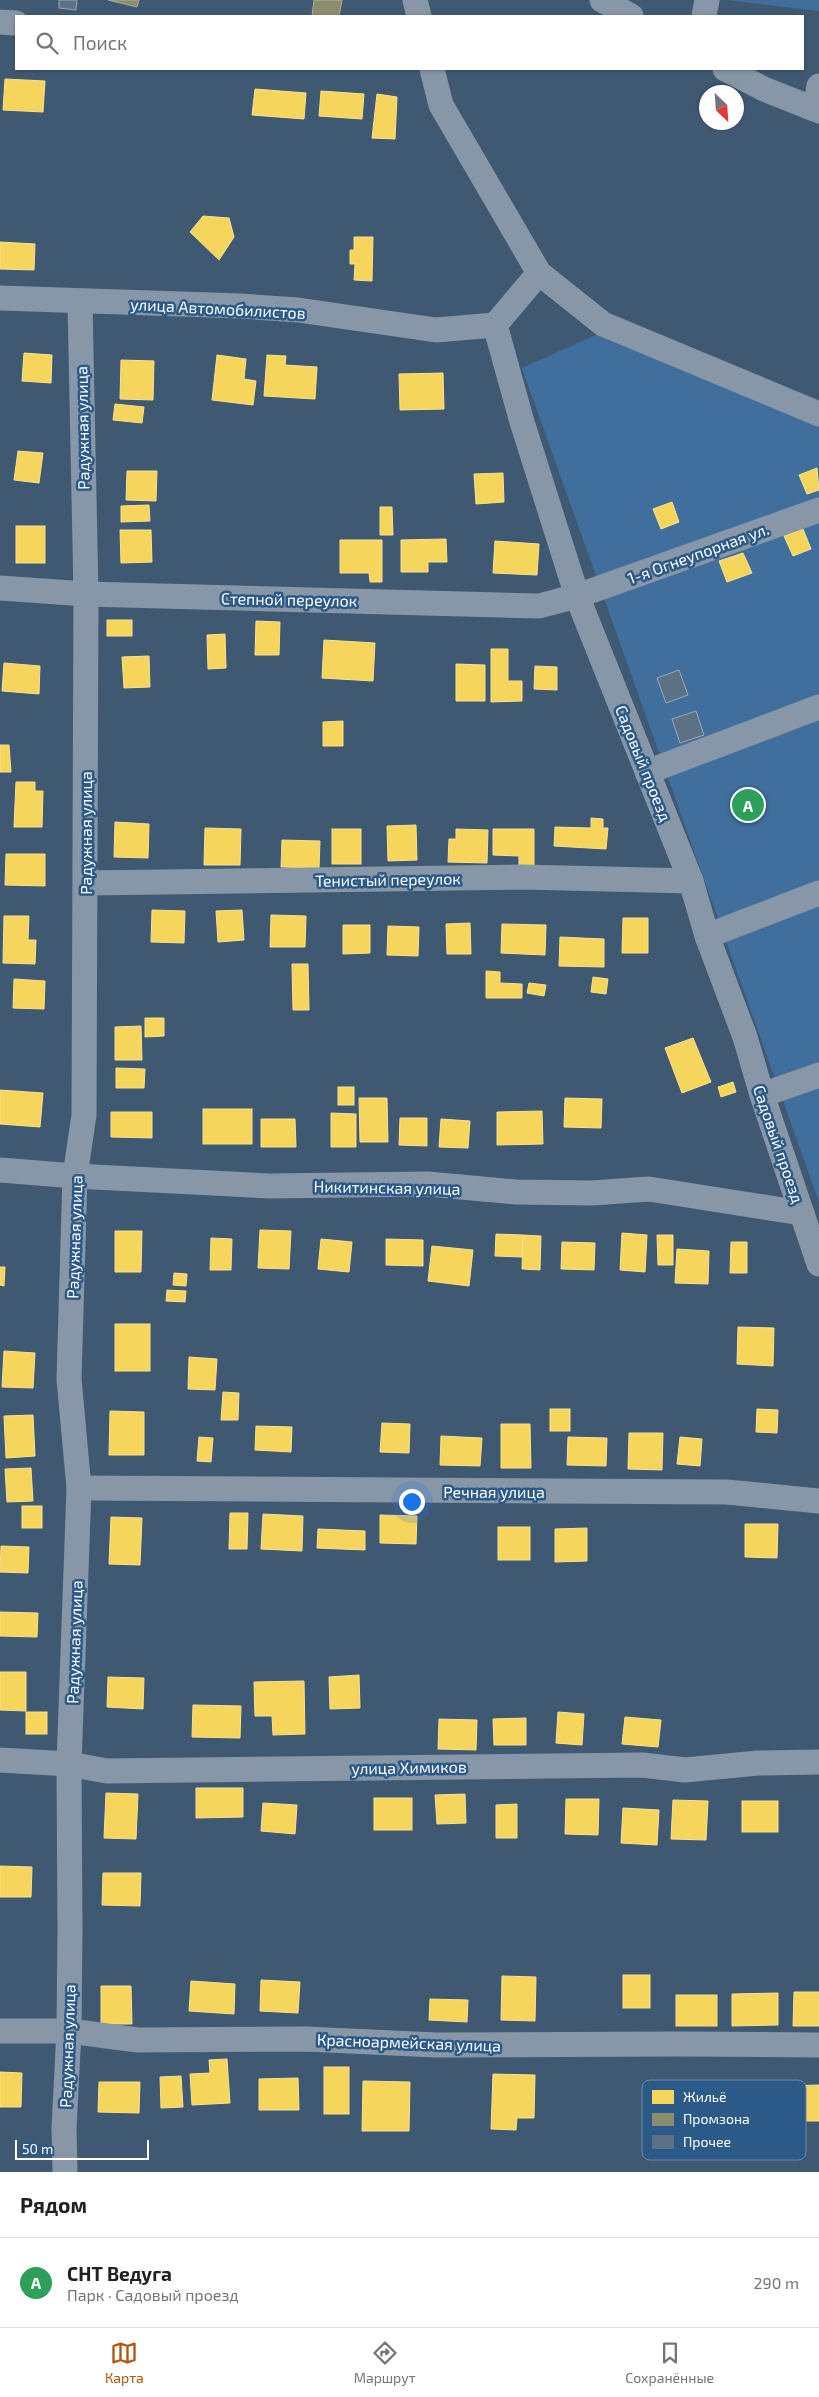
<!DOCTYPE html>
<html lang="ru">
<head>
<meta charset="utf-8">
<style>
  body { margin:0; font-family:"Exo 2",sans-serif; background:#f6f6f6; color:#202124 }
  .compass { position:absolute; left:699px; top:85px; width:45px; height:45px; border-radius:50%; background:#fff; box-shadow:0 1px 4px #0004; rotate:155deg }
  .scale { position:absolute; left:15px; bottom:12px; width:134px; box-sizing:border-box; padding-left:5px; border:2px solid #fff; border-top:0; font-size:14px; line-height:18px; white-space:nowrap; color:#fff; -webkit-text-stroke:4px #2b5988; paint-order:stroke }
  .you { position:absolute; left:411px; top:1501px; width:18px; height:18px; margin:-12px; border:4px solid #fff; border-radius:50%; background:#1a73e8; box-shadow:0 0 0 8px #1a73e833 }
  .badge { display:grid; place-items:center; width:32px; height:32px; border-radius:50%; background:#b45309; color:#fff; font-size:16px; font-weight:700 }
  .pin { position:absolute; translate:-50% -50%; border:2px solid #fff; box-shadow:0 1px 5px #0006 }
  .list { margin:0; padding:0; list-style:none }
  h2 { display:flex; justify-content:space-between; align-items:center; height:65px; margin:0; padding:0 20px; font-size:21px }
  h2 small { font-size:16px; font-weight:400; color:#757577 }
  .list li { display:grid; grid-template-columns:32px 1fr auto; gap:15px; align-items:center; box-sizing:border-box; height:90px; padding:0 20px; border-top:1px solid #e0e0e0 }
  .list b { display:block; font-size:19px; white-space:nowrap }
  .list p { margin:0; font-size:16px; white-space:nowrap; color:#757577 }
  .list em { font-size:16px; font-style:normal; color:#757577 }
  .icon { flex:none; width:28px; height:28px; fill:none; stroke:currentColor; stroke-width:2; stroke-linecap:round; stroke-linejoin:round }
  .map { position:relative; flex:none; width:819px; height:2172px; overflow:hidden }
  .search { position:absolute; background:#fff; box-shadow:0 1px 4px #0004; left:15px; right:15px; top:15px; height:55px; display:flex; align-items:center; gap:12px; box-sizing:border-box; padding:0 18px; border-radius:0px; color:#757577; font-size:19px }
  .sheet { height:155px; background:#fff }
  nav { display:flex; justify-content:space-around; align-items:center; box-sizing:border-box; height:70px; border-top:1px solid #e0e0e0; background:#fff; font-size:14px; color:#757577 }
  nav a { display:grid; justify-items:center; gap:2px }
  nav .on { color:#b45309 }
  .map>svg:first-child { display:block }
</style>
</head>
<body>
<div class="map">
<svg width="819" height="2172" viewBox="0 0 819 2172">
  <rect width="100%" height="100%" fill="#405973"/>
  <g fill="#406f9d">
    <path d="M727,0H819V11Z"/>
    <path d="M598,334L819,407V1202L522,368Z"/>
  </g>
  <g fill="#f6d55c" stroke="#f9e28d">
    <path d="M5,79L45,81L43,112L3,110Z"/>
    <path d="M255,89L306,93L304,119L252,115Z"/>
    <path d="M321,91L364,94L362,119L319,116Z"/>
    <path d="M377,94L397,97L395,139L372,138Z"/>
    <path d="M203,216L229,218L234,237L219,260L190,232Z"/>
    <path d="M354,237H373L372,281L354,280L355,264H350V250H354Z"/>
    <path d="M0,242L35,244L34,270L0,269Z"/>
    <path d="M24,353L52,355L51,383L22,381Z"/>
    <path d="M217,355L246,359L244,379L256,381L253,405L212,400Z"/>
    <path d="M267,355L286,356L285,365L317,367L315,399L264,396Z"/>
    <path d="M121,360L154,361L153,400L120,399Z"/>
    <path d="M443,373L444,409L400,410L399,374Z"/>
    <path d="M115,404L144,407L142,423L113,420Z"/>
    <path d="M18,451L43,453L39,483L14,480Z"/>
    <path d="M817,468L819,490L807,494L799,475Z"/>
    <path d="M127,471H157L156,501L126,500Z"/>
    <path d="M503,473L504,502L476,504L474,474Z"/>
    <path d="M672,502L679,522L661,529L653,509Z"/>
    <path d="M149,505L150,521L121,522V506Z"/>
    <path d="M380,507H392L393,535H380Z"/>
    <rect x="16" y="526" width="29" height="37"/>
    <path d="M803,529L811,549L793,556L784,536Z"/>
    <path d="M120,530H151L152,562L121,563Z"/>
    <path d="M446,539L447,562H428V572H401V540Z"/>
    <path d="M340,540H382V582H370L369,573H340Z"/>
    <path d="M495,541L539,544L537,575L493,573Z"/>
    <path d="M743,553L752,573L727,582L719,561Z"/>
    <rect x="107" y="620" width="25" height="16"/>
    <path d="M256,621L280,622L279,655H255Z"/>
    <path d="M225,634L226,668L208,669L207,635Z"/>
    <path d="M324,640L375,643L373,681L322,678Z"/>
    <path d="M491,649H508V681H522V701L491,702Z"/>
    <path d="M149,656L150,687L124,688L122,657Z"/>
    <path d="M4,663L40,666L39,694L2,691Z"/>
    <path d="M456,664L485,665V701H456Z"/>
    <path d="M535,666L557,667V690L534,689Z"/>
    <path d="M343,721V746H323V722Z"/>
    <path d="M0,745H9L11,772H0Z"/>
    <path d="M16,782H35V791H43L42,827H14Z"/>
    <path d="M591,818L603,819V828H608L606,849L554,846L555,827L591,828Z"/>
    <path d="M115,822L149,824L148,858L114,857Z"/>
    <path d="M416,825L417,860L388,861L387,826Z"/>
    <path d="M205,828L241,829L240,865H204Z"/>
    <rect x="332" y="829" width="29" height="35"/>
    <path d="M456,829L488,830L487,863L448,862L449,839H456Z"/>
    <path d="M493,829H534V867H519V856L493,855Z"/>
    <path d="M282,840L320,841L319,868L281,867Z"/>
    <path d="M6,854H45V886L5,885Z"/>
    <path d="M152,910L185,911L184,943L151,942Z"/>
    <path d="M242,910L244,940L218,942L216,911Z"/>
    <path d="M271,915L306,916L305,947H270Z"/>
    <path d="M4,916H29L28,940H36L35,964L3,963Z"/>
    <path d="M623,918H648V953H622Z"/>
    <path d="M470,923L471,954H447L446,924Z"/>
    <path d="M502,924L546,925L545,955L501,953Z"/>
    <path d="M343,925H370V953L343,954Z"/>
    <path d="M388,926L419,927L418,956L387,955Z"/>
    <path d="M560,937L604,939V967L559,966Z"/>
    <path d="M292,964H308L309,1010H293Z"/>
    <path d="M486,971L500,972V983L522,984V998H486Z"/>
    <path d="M593,977L608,979L606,994L591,992Z"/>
    <path d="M14,979L45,981L44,1009L13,1008Z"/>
    <path d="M529,983L546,985L544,996L527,993Z"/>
    <path d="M145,1018H164V1036L145,1037Z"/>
    <path d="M141,1026L142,1060H115V1027Z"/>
    <path d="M693,1038L711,1082L682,1093L665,1048Z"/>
    <path d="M116,1068L145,1069L144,1088H116Z"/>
    <path d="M733,1082L736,1092L721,1097L718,1087Z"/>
    <rect x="338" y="1087" width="16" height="18"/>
    <path d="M0,1090L43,1093L40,1127L0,1124Z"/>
    <path d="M359,1098H387L388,1142H360Z"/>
    <path d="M565,1098L602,1099L601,1128L564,1127Z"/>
    <rect x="203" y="1109" width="49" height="35"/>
    <path d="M542,1111L543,1144L497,1145V1112Z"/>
    <path d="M111,1112H152V1138L111,1137Z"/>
    <path d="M331,1113L356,1114V1147H331Z"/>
    <path d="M400,1118H427V1146L399,1145Z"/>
    <path d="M261,1119H295L296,1147H261Z"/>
    <path d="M441,1119L470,1121L468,1148L439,1147Z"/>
    <path d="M260,1230L291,1231L289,1269L258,1268Z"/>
    <path d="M115,1231H142L141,1272H115Z"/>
    <path d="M622,1233L647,1235L645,1272L620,1270Z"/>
    <path d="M496,1234L523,1235L522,1257L495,1256Z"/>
    <path d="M523,1235L541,1236L540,1270L522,1269Z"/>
    <path d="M657,1235H673V1265H658Z"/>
    <path d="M211,1238L232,1239L231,1270H210Z"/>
    <path d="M321,1239L352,1242L349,1272L318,1269Z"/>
    <path d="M386,1239L423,1240V1266L386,1265Z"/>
    <path d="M562,1242L595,1243L594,1270L561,1269Z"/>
    <path d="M731,1242H747V1273H730Z"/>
    <path d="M432,1246L473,1250L469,1286L428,1281Z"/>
    <path d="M677,1249L709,1251L708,1284L675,1283Z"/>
    <path d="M0,1267H5L4,1286L0,1285Z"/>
    <path d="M174,1273L187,1274L186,1286L173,1285Z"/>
    <path d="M167,1290L186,1291L185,1302L166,1301Z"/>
    <rect x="115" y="1324" width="35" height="47"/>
    <path d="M738,1327L774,1328L773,1366L737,1364Z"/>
    <path d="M4,1351L35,1353L33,1388L2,1387Z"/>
    <path d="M189,1357L217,1359L215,1390L188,1389Z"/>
    <path d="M223,1392L239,1393L238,1420H221Z"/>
    <rect x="550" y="1409" width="20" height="22"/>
    <path d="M757,1409L778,1410L777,1433L756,1432Z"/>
    <path d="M110,1411L144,1412V1455H109Z"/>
    <path d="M33,1415L35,1456L6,1458L4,1416Z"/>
    <path d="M382,1423L410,1424L409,1453L380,1452Z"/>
    <path d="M501,1424H530L531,1468H501Z"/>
    <path d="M256,1426L292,1427L291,1452L255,1450Z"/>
    <path d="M629,1433H663L662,1470L628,1469Z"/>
    <path d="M441,1436L482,1438L480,1466L440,1465Z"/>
    <path d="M199,1437L213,1438L211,1462L197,1461Z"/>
    <path d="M568,1437L607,1438L606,1466L567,1465Z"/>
    <path d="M680,1437L702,1439L700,1466L677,1464Z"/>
    <path d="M31,1468L33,1501L7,1502L5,1469Z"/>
    <rect x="22" y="1506" width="20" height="22"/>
    <path d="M230,1513H248L247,1549H229Z"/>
    <path d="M263,1514L303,1516L302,1551L261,1549Z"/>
    <path d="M380,1515L417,1516L416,1544L380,1543Z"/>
    <path d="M111,1517L142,1518L140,1565L109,1564Z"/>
    <path d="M745,1524H778L777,1558L745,1557Z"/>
    <rect x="498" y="1527" width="32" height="33"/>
    <path d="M587,1528V1561L555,1562V1529Z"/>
    <path d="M318,1529L365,1531V1550L317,1548Z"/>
    <path d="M1,1546L29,1547L28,1573L0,1572Z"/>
    <path d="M0,1612L38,1613L37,1637L0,1636Z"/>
    <path d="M0,1672H26V1711L0,1710Z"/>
    <path d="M359,1675L360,1708L330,1709L329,1677Z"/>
    <path d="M108,1677L144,1678L143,1709L107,1707Z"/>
    <path d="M304,1681L305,1734L273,1735L272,1716H255L254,1682Z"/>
    <path d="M193,1705L241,1706L240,1738L192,1737Z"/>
    <rect x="26" y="1712" width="21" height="22"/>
    <path d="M558,1712L584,1714L582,1745L556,1743Z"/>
    <path d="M625,1717L661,1720L658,1747L622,1744Z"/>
    <path d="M526,1718V1745H494L493,1719Z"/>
    <path d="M439,1719L477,1720L476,1750L438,1749Z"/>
    <path d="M196,1788H243V1817L196,1818Z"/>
    <path d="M106,1793L138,1794L136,1839L104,1838Z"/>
    <path d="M465,1794L466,1823L437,1824L435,1795Z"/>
    <rect x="374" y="1798" width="38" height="32"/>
    <path d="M566,1799H599L598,1835L565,1834Z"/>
    <path d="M673,1800L708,1801L706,1840L671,1839Z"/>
    <rect x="742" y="1801" width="36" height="31"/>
    <path d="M263,1803L297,1805L295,1834L261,1831Z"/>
    <path d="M517,1804V1838H496V1805Z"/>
    <path d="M623,1808L659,1810L657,1845L621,1843Z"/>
    <path d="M0,1866L32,1867L31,1897H0Z"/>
    <path d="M103,1873H141L140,1906L102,1905Z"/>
    <rect x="623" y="1975" width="27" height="33"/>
    <path d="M502,1976L536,1977L535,2021L501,2020Z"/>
    <path d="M261,1980L300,1982L298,2013L260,2011Z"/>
    <path d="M191,1981L235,1984L234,2014L189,2011Z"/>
    <path d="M101,1986H131L132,2024H101Z"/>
    <path d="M794,1992H819V2026H793Z"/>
    <path d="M778,1993V2025L732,2026V1994Z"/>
    <rect x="676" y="1995" width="41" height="31"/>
    <path d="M430,1999L468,2000L467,2022L429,2020Z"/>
    <path d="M227,2059L230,2103L192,2105L190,2074L210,2073L209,2060Z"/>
    <rect x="324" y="2067" width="25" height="47"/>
    <path d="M0,2072L22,2073L21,2107H0Z"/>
    <path d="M493,2074L535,2075L534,2118H517L516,2130L491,2129Z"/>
    <path d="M181,2076L183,2107L161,2108L160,2077Z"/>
    <path d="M298,2078L299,2110H259V2079Z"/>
    <path d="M363,2081L410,2082L409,2131H362Z"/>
    <path d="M99,2082H140L139,2113L98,2112Z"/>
    <path d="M819,2085V2121H788L787,2086Z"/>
  </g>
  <g fill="#8c8c6e" stroke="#aeae9a">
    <path d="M108,0H139L137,7Z"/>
    <path d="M314,0H342L339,16H312Z"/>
  </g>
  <g fill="#5d7185" stroke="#9aa8b7">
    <path d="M59,0H77L76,10L59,8Z"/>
    <path d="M679,670L688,695L666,703L657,678Z"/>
    <path d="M696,711L704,735L680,743L672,719Z"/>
  </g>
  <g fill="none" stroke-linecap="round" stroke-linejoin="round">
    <g stroke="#8797a8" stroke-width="25">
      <path d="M415,0L419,16"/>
      <path d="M602,0L631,16"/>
      <path d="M704,16L707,0"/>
      <path d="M0,22L16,23"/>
      <path d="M432,69L441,105L539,273L603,324L819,414"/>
      <path d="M725,69L764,89L819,111"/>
      <path d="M815,109L819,86"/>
      <path d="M539,273L495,325L522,422L577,596L691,881L707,936L745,1037L762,1095L819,1264"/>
      <path d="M0,298L241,306L298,310L436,330L495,325"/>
      <path d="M0,588L86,594L539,606L577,596L819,510"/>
      <path d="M647,772L819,707"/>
      <path d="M86,883L522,877L691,881"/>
      <path d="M707,936L819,893"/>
      <path d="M762,1095L819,1075"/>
      <path d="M0,1170L75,1176L269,1186L428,1184L516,1192L592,1193L649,1189L802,1213"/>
      <path d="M79,1488L727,1492L819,1501"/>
      <path d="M0,1760L69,1764L107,1771L642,1765L685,1770L758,1763L819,1762"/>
      <path d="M0,2031H69L138,2040L306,2039L436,2045L678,2044L819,2045"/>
      <path d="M65,2172L64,2128L69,2031L70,1928L69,1764L79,1488L69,1379L75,1176L84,1115L86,594L80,302"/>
    </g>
  </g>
  <g text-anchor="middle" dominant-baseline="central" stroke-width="5" stroke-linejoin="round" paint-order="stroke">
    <g font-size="16" fill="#fff" stroke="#2b5988">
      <text transform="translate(218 308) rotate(3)">улица Автомобилистов</text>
      <text transform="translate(82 428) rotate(-91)">Радужная улица</text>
      <text transform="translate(698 553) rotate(-20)">1-я Огнеупорная ул.</text>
      <text transform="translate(289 599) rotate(1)">Степной переулок</text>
      <text transform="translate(644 763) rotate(68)">Садовый проезд</text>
      <text transform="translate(85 833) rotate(-90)">Радужная улица</text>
      <text transform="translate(388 879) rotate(-1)">Тенистый переулок</text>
      <text transform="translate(779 1144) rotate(71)">Садовый проезд</text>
      <text transform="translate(387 1187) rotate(1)">Никитинская улица</text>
      <text transform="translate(74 1237) rotate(-88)">Радужная улица</text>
      <text x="494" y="1491">Речная улица</text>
      <text transform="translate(74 1642) rotate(-88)">Радужная улица</text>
      <text transform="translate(409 1767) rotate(-1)">улица Химиков</text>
      <text transform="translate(409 2042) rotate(2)">Красноармейская улица</text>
      <text transform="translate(67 2046) rotate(-88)">Радужная улица</text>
    </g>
  </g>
  <rect x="642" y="2080" width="164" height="80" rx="8" fill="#2b5988" stroke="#6b8bac" stroke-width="1"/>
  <rect x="652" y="2090" width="22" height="14" fill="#f6d55c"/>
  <rect x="652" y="2113" width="22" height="13" fill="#8c8c6e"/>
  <rect x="652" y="2135" width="22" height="14" fill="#5d7185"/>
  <g font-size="14" fill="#fff">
    <text x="683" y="2102">Жильё</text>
    <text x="683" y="2124">Промзона</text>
    <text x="683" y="2147">Прочее</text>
  </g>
</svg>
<svg class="compass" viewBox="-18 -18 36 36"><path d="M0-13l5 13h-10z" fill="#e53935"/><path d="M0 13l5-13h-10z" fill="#757577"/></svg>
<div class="scale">50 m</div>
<div class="you"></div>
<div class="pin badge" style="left:748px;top:805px;background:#2e9e5b">A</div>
<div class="search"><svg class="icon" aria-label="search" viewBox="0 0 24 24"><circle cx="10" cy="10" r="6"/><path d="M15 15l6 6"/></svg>Поиск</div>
</div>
<section class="sheet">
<h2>Рядом<small></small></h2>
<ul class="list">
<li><span class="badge" style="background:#2e9e5b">A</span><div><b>СНТ Ведуга</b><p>Парк · Садовый проезд</p></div><em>290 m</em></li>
</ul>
</section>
<nav>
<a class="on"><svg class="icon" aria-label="map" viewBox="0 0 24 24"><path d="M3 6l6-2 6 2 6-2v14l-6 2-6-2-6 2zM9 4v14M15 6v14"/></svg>Карта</a>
<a><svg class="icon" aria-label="directions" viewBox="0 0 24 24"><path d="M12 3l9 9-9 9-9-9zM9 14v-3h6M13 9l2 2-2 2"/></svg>Маршрут</a>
<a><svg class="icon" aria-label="saved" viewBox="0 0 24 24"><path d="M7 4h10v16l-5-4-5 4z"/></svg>Сохранённые</a>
</nav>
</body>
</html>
